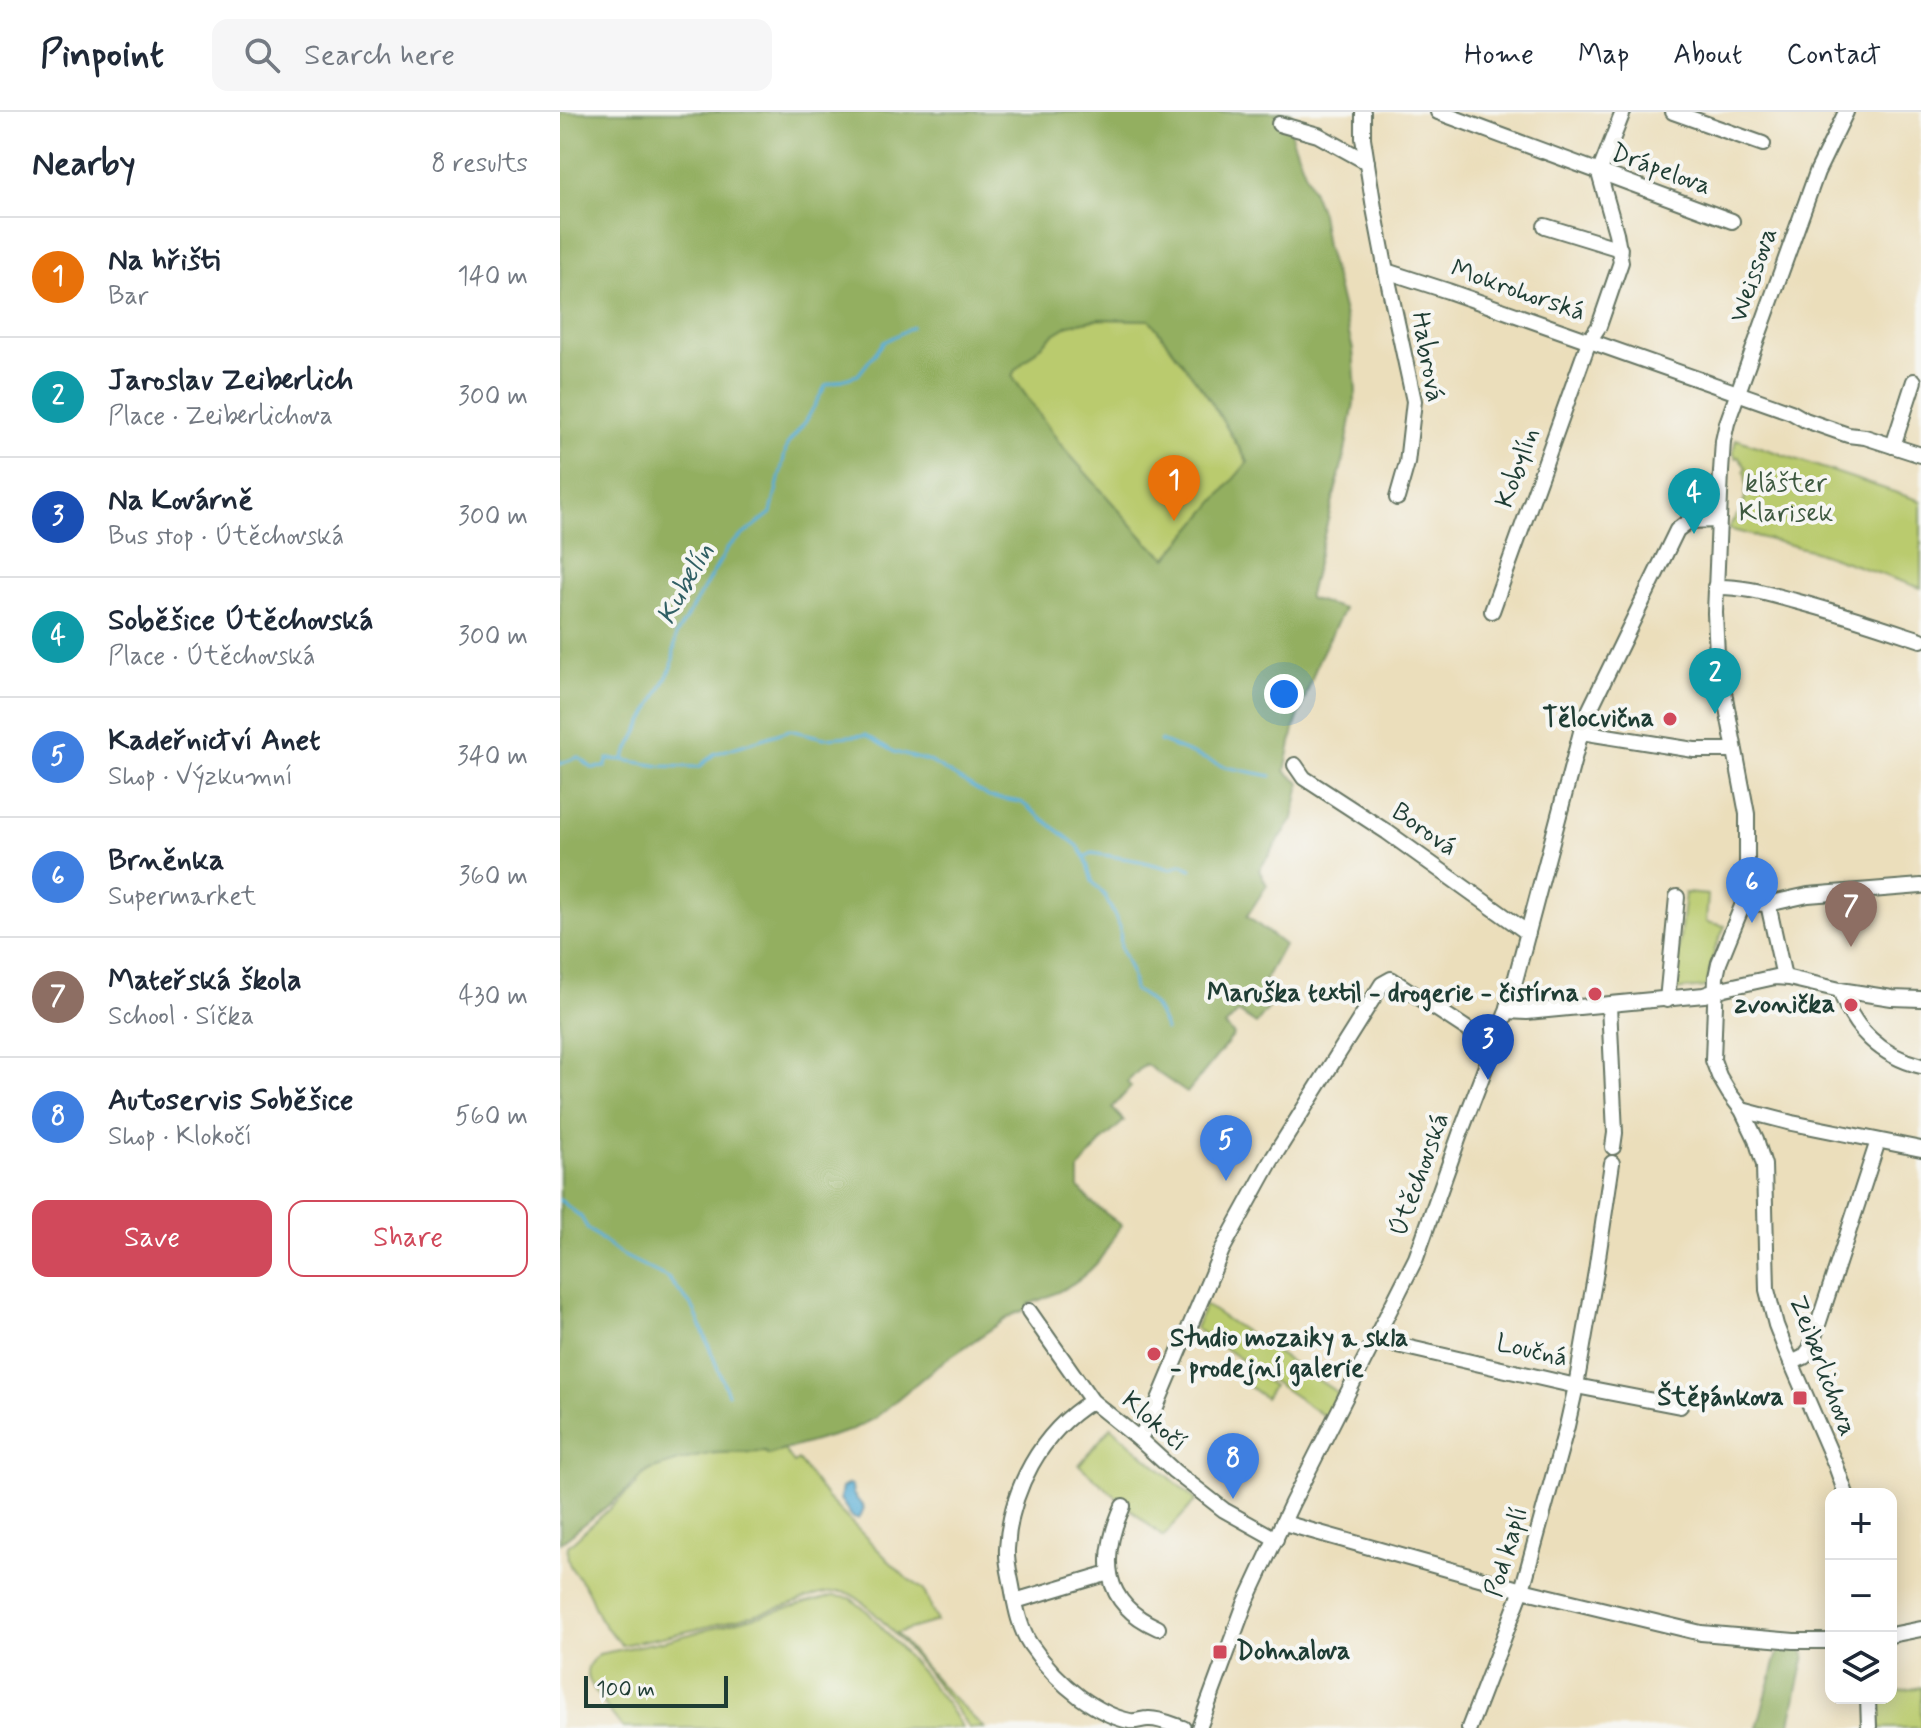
<!DOCTYPE html>
<html lang="en">
<head>
<meta charset="utf-8">
<style>
  body { margin:0; font-family:Mynerve,sans-serif; background:#f6f6f7; color:#1f2937 }
  .controls { position:absolute; right:24px; bottom:24px; display:grid; overflow:hidden; border-radius:16px; box-shadow:0 4px 20px #0003 }
  .controls button { width:72px; height:72px; display:grid; place-items:center; padding:0; border:0; border-bottom:2px solid #e0e1e3; background:#fff; color:#1f2937; font:40px sans-serif }
  .scale { position:absolute; left:24px; bottom:20px; width:144px; box-sizing:border-box; padding-left:8px; border:4px solid #1f3d34; border-top:0; font-size:22px; line-height:28px; white-space:nowrap; color:#1f3d34; -webkit-text-stroke:6px #f6f6f2; paint-order:stroke }
  .you { position:absolute; left:724px; top:582px; width:28px; height:28px; margin:-20px; border:6px solid #fff; border-radius:50%; background:#1a73e8; box-shadow:0 0 0 12px #1a73e833 }
  .badge { display:grid; place-items:center; width:52px; height:52px; border-radius:50%; background:#d1495b; color:#fff; font-size:26px; font-weight:700 }
  .pin { position:absolute; translate:-50% -66px; filter:drop-shadow(0 2px 4px #0008) }
  .pin::after { content:''; position:absolute; top:42px; width:28px; height:24px; background:inherit; clip-path:polygon(0 0,100% 0,50% 100%) }
  .list { margin:0; padding:0; list-style:none }
  h2 { display:flex; justify-content:space-between; align-items:center; height:104px; margin:0; padding:0 32px; font-size:34px }
  h2 small { font-size:26px; font-weight:400; color:#747a83 }
  .list li { display:grid; grid-template-columns:52px 1fr auto; gap:24px; align-items:center; box-sizing:border-box; height:120px; padding:0 32px; border-top:2px solid #e0e1e3 }
  .list b { display:block; font-size:30px; white-space:nowrap }
  .list p { margin:0; font-size:26px; white-space:nowrap; color:#747a83 }
  .list em { font-size:26px; font-style:normal; color:#747a83 }
  .actions { display:flex; gap:16px; padding:24px 32px }
  .actions a { flex:1; padding:18px 0; border:2px solid #d1495b; border-radius:16px; text-align:center; font-size:28px; color:#d1495b }
  .actions .main { background:#d1495b; color:#fff }
  .icon { flex:none; width:44px; height:44px; fill:none; stroke:currentColor; stroke-width:2; stroke-linecap:round; stroke-linejoin:round }
  .map { position:relative; flex:none; width:1361px; height:1616px; overflow:hidden }
  header { display:flex; align-items:center; gap:48px; box-sizing:border-box; height:112px; padding:0 40px; background:#fff; border-bottom:2px solid #e0e1e3 }
  header strong { font-size:38px }
  nav { display:flex; gap:44px; margin-inline-start:auto; font-size:28px }
  .search { width:560px; height:72px; background:#f6f6f7; display:flex; align-items:center; gap:20px; box-sizing:border-box; padding:0 28px; border-radius:16px; color:#747a83; font-size:30px }
  main { display:flex }
  aside { flex:1; background:#fff }
  .map>svg:first-child { display:block }
</style>
</head>
<body>
<header>
<strong>Pinpoint</strong>
<div class="search"><svg class="icon" aria-label="search" viewBox="0 0 24 24"><circle cx="10" cy="10" r="6"/><path d="M15 15l6 6"/></svg>Search here</div>
<nav><a>Home</a><a>Map</a><a>About</a><a>Contact</a></nav>
</header>
<main>
<aside>
<h2>Nearby<small>8 results</small></h2>
<ul class="list">
<li><span class="badge" style="background:#e8710a">1</span><div><b>Na hřišti</b><p>Bar</p></div><em>140 m</em></li>
<li><span class="badge" style="background:#0f9aa8">2</span><div><b>Jaroslav Zeiberlich</b><p>Place · Zeiberlichova</p></div><em>300 m</em></li>
<li><span class="badge" style="background:#1a4fb4">3</span><div><b>Na Kovárně</b><p>Bus stop · Útěchovská</p></div><em>300 m</em></li>
<li><span class="badge" style="background:#0f9aa8">4</span><div><b>Soběšice Útěchovská</b><p>Place · Útěchovská</p></div><em>300 m</em></li>
<li><span class="badge" style="background:#3f7fe0">5</span><div><b>Kadeřnictví Anet</b><p>Shop · Výzkumní</p></div><em>340 m</em></li>
<li><span class="badge" style="background:#3f7fe0">6</span><div><b>Brněnka</b><p>Supermarket</p></div><em>360 m</em></li>
<li><span class="badge" style="background:#8d6e63">7</span><div><b>Mateřská škola</b><p>School · Síčka</p></div><em>430 m</em></li>
<li><span class="badge" style="background:#3f7fe0">8</span><div><b>Autoservis Soběšice</b><p>Shop · Klokočí</p></div><em>560 m</em></li>
</ul>
<div class="actions"><a class="main">Save</a><a>Share</a></div>
</aside>
<div class="map">
<svg width="1361" height="1616" viewBox="0 0 1361 1616">
  <rect width="100%" height="100%" fill="#f6f6f2"/>
  <filter id="ink" filterUnits="userSpaceOnUse"><feTurbulence type="fractalNoise" baseFrequency=".0125" numOctaves="2"/><feDisplacementMap in="SourceGraphic" scale="16" xChannelSelector="R" yChannelSelector="G"/><feConvolveMatrix kernelMatrix="1 2 1 2 8 2 1 2 1" color-interpolation-filters="sRGB"/></filter>
  <filter id="wash" filterUnits="userSpaceOnUse"><feTurbulence type="fractalNoise" baseFrequency=".006" numOctaves="4" result="noise"/><feDisplacementMap in="SourceGraphic" scale="32" xChannelSelector="R" yChannelSelector="G"/><feGaussianBlur stdDeviation="1.8" result="paint"/><feColorMatrix in="noise" values="0 0 0 0 0 0 0 0 0 0 0 0 0 0 0 0 0 1.4 0 .05"/><feComposite in="paint" operator="in"/></filter>
  <g filter="url(#wash)">
    <rect width="100%" height="100%" fill="#ebdebb"/>
    <g fill="#bacb6e" stroke="#6c8451" stroke-width="2">
      <path d="M539,207L590,208L647,283L688,351L606,447L587,430L501,333L452,264L455,258L494,222L509,213Z"/>
      <path d="M1176,327L1361,389V476L1254,439L1168,417C1171,410 1175,407 1180,400C1186,388 1188,371 1184,358L1186,356L1179,345L1176,346L1173,340Z"/>
      <path d="M1125,781L1148,783L1146,810L1165,814L1155,837L1146,875L1114,878Z"/>
      <path d="M645,1193L778,1281L767,1306L635,1216Z"/>
      <path d="M695,1261L713,1274L705,1286L687,1273Z"/>
      <path d="M551,1315L636,1388L603,1425L519,1353Z"/>
      <path d="M224,1338L234,1351L238,1348L268,1387L344,1464L363,1477L377,1509L336,1521L384,1577L424,1616H409C392,1590 313,1488 287,1481C266,1476 242,1490 222,1495C169,1510 115,1523 62,1533C54,1524 43,1514 38,1503C33,1493 31,1483 24,1473C14,1458 5,1455 8,1434L77,1372L76,1369C106,1341 167,1339 206,1340L208,1343Z"/>
      <path d="M273,1484L290,1486L308,1500L363,1562L390,1597L402,1616H63C54,1605 26,1572 27,1559C28,1551 34,1547 39,1542L108,1528Z"/>
      <path d="M1361,1575V1616H1318L1316,1586H1331V1581Z"/>
    </g>
    <g fill="#93af61" stroke="#59764a" stroke-width="2" fill-rule="evenodd">
      <path d="M0,0H731L732,26L761,101L766,134L775,165L793,238L796,280L784,345L748,486L784,497L759,547L734,617L725,659L740,671L733,707L699,758L707,773L687,804L724,833L701,875L718,884L696,912L678,900L665,914L674,923L627,981L585,952L567,970L571,975L552,996L564,1009L541,1030L519,1057V1076L531,1090L561,1113C553,1125 546,1141 536,1152C518,1172 494,1183 469,1192L470,1196L452,1203L377,1254L315,1306L289,1319L207,1343L206,1340L153,1341L122,1348L87,1359L64,1381L0,1431ZM539,207L590,208L647,283L688,350L607,446L587,430L501,333L452,264L455,258L494,222L509,213Z"/>
      <path d="M1222,1537L1242,1538L1245,1543L1229,1616H1197L1218,1540Z"/>
    </g>
    <path fill="#59aed5" stroke="#3c7684" stroke-width="2" d="M289,1372L292,1374L293,1382L304,1396L301,1404L298,1407L293,1406L280,1387L282,1376Z"/>
    <g fill="none" stroke-linecap="round" stroke-linejoin="round">
      <g stroke="#59aed5" stroke-width="3">
        <path d="M600,629L665,655L711,664"/>
        <path d="M63,648L100,654L139,655L154,642L230,618L264,626L306,623L334,640L371,650L429,685L461,690L518,734L525,745L532,769L545,784L560,815L561,836L571,860L574,878C594,889 597,897 606,918"/>
        <path d="M0,652L18,645L32,656L45,655L48,647L63,648L112,555L116,523L169,434L211,401L227,333L246,309L266,273L298,263L324,230L352,215"/>
        <path d="M525,745L532,741L580,749L611,757L621,752L631,757"/>
        <path d="M0,1088L21,1105L28,1117L60,1142L108,1166L134,1197L168,1282"/>
      </g>
    </g>
  </g>
  <g filter="url(#ink)">
    <g fill="none" stroke-linecap="round" stroke-linejoin="round">
      <g stroke="#667563" stroke-width="18">
        <g id="minor">
          <path d="M803,0V26L814,96L826,159L854,289L847,351L837,386"/>
          <path d="M878,0L1172,109"/>
          <path d="M1113,0L1203,32"/>
          <path d="M719,12L758,23L807,50"/>
          <path d="M985,114L1060,137"/>
          <path d="M826,159L888,179L1231,300L1245,308L1288,323L1305,325L1361,343"/>
          <path d="M1333,334L1354,269"/>
          <path d="M1155,475C1183,474 1208,482 1235,489C1278,500 1319,514 1361,528"/>
          <path d="M932,499L1029,229L1039,214L1061,150L1056,121L1039,61L1063,0"/>
          <path d="M1021,620L1134,638H1174"/>
          <path d="M735,653L744,666L827,720L968,821"/>
          <path d="M1183,791L1208,792L1248,783L1361,774"/>
          <path d="M1208,792L1224,865"/>
          <path d="M1280,878C1293,917 1321,944 1361,954"/>
          <path d="M1107,888L1117,785"/>
          <path d="M1049,893L1055,1021L1053,1035"/>
          <path d="M947,899L967,900L1144,883L1165,876L1215,865L1229,866L1280,878L1332,886L1361,887"/>
          <path d="M1182,998L1232,1011L1361,1037"/>
          <path d="M469,1199L532,1289L579,1327L614,1359L664,1398L716,1427"/>
          <path d="M815,1228L1016,1274L1120,1294"/>
          <path d="M1231,1251L1244,1245L1250,1237L1318,1029"/>
          <path d="M532,1289C481,1320 450,1378 447,1437C446,1451 451,1466 453,1480C456,1497 460,1517 470,1532C483,1551 501,1571 520,1585C534,1595 553,1606 570,1609C576,1610 582,1607 588,1607C599,1606 613,1613 623,1616"/>
          <path d="M579,1327L590,1309L662,1138L711,1049L822,872L831,867L933,934"/>
          <path d="M1286,1382L1276,1354L1225,1236L1216,1213L1207,1178L1204,1053L1196,1027L1182,998L1169,981L1159,964L1153,948L1156,865L1159,851L1185,787L1187,754V702L1157,543L1155,501L1161,360L1163,329L1167,311L1257,60L1286,0"/>
          <path d="M563,1394C540,1445 541,1491 598,1516"/>
          <path d="M724,1411L962,1478L1141,1521L1234,1529H1271"/>
          <path d="M455,1489L549,1461"/>
          <path d="M1331,1523L1361,1517"/>
          <path d="M1308,1586L1309,1616"/>
          <path d="M639,1616L685,1492L732,1391L856,1146L900,1022L947,899L1021,620L1029,599L1117,418L1129,409L1158,408"/>
          <path d="M909,1616L962,1478L1007,1314L1016,1274L1036,1159L1052,1051"/>
        </g>
      </g>
      <use href="#minor" stroke="#fff" stroke-width="14"/>
    </g>
  </g>
  <g fill="#d1495b" stroke="#f6f6f2" stroke-width="3">
    <circle cx="1110" cy="607" r="8"/>
    <circle cx="1035" cy="882" r="8"/>
    <circle cx="1291" cy="893" r="8"/>
    <circle cx="594" cy="1242" r="8"/>
    <rect x="1232" y="1278" width="16" height="16" rx="4"/>
    <rect x="652" y="1532" width="16" height="16" rx="4"/>
  </g>
  <g text-anchor="middle" dominant-baseline="central" stroke-width="8" stroke-linejoin="round" paint-order="stroke">
    <g font-size="26" fill="#1f3d34" stroke="#f6f6f2">
      <text transform="translate(1101 58) rotate(20)">Drápelova</text>
      <text transform="translate(1194 163) rotate(-71)">Weissova</text>
      <text transform="translate(958 179) rotate(19)">Mokrohorská</text>
      <text transform="translate(867 245) rotate(80)">Habrová</text>
      <text transform="translate(958 356) rotate(-70)">Kobylín</text>
      <text transform="translate(864 718) rotate(35)">Borová</text>
      <text transform="translate(860 1063) rotate(-70)">Útěchovská</text>
      <text transform="translate(972 1239) rotate(13)">Loučná</text>
      <text transform="translate(1262 1254) rotate(69)">Zeiberlichova</text>
      <text transform="translate(594 1310) rotate(41)">Klokočí</text>
      <text transform="translate(947 1440) rotate(-73)">Pod kaplí</text>
    </g>
    <g font-size="26" fill="#3e5940" stroke="#f6f6f2">
      <text x="1226" y="372">klášter<tspan x="1226" dy="30">Klarisek</tspan></text>
    </g>
    <g font-size="26" font-weight="bold" fill="#1f3d34" stroke="#f6f6f2" text-anchor="end">
      <text x="1094" y="607">Tělocvična</text>
      <text x="1019" y="882">Maruška textil - drogerie - čistírna</text>
      <text x="1275" y="893">zvonička</text>
      <text x="610" y="1227" text-anchor="start">Studio mozaiky a skla<tspan x="610" dy="30">- prodejní galerie</tspan></text>
      <text x="1224" y="1286">Štěpánkova</text>
      <text x="676" y="1540" text-anchor="start">Dohnalova</text>
    </g>
    <g font-size="28" font-style="italic" fill="#305f64" stroke="#f6f6f2">
      <text transform="translate(126 472) rotate(-61)">Kubelín</text>
    </g>
  </g>
</svg>
<div class="controls">
<button>+</button>
<button>−</button>
<button><svg class="icon" aria-label="layers" viewBox="0 0 24 24"><path d="M12 4l9 5-9 5-9-5zM3 14l9 5 9-5"/></svg></button>
</div>
<div class="scale">100 m</div>
<div class="you"></div>
<div class="pin badge" style="left:614px;top:409px;background:#e8710a">1</div>
<div class="pin badge" style="left:1155px;top:602px;background:#0f9aa8">2</div>
<div class="pin badge" style="left:928px;top:968px;background:#1a4fb4">3</div>
<div class="pin badge" style="left:1134px;top:422px;background:#0f9aa8">4</div>
<div class="pin badge" style="left:666px;top:1069px;background:#3f7fe0">5</div>
<div class="pin badge" style="left:1192px;top:811px;background:#3f7fe0">6</div>
<div class="pin badge" style="left:1291px;top:835px;background:#8d6e63">7</div>
<div class="pin badge" style="left:673px;top:1387px;background:#3f7fe0">8</div>
</div>
</main>
</body>
</html>
